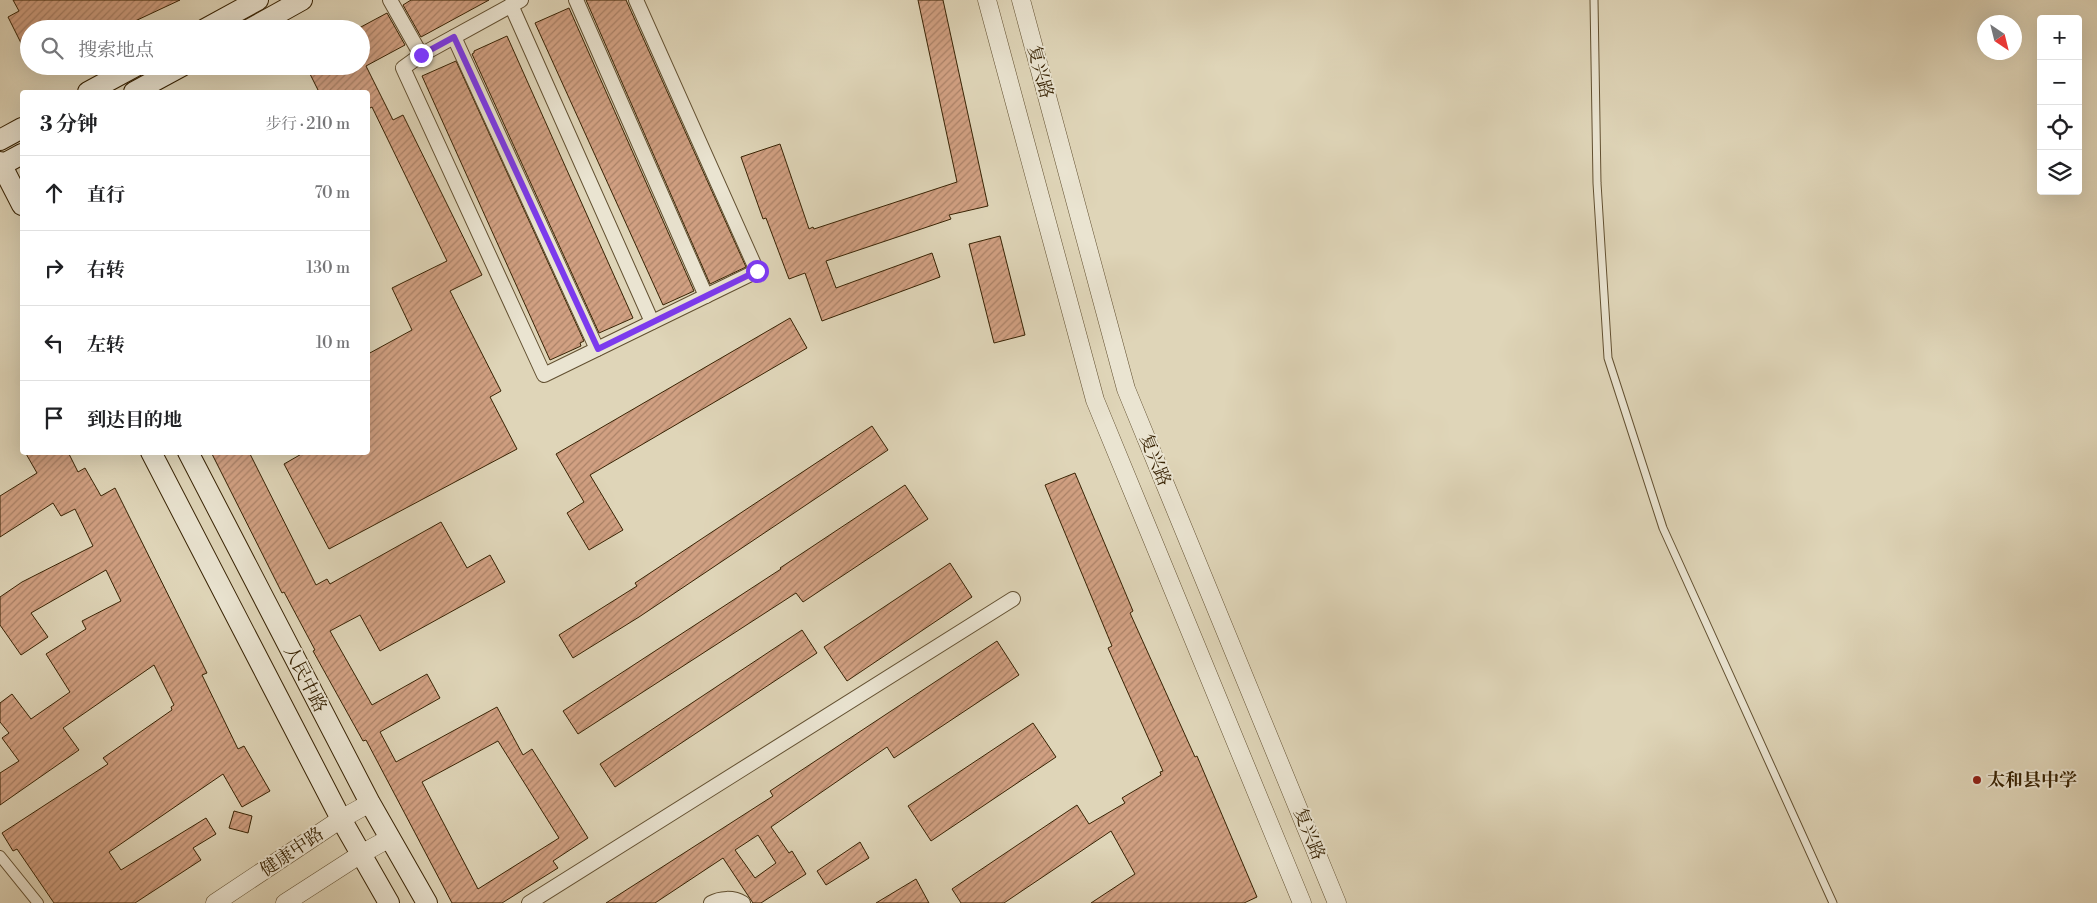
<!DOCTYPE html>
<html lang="zh">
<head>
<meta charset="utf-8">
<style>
  body { margin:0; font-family:"Libre Bodoni","Noto Serif SC",serif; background:#f6f6f6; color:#202124 }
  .controls { position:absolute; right:15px; top:15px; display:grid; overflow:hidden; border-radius:5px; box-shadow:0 5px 20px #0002 }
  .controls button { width:45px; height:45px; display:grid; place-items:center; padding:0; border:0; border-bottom:1px solid #e0e0e0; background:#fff; color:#202124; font:25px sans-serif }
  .compass { position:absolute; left:1977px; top:15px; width:45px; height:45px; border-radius:50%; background:#fff; box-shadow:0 5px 20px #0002; rotate:145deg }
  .stop { position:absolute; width:15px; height:15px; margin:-11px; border:4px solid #7c3aed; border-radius:50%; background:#fff }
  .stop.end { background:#7c3aed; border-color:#fff; box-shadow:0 1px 5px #0008 }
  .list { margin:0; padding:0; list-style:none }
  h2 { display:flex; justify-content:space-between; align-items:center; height:65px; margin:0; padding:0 20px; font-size:21px }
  h2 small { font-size:16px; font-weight:400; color:#757577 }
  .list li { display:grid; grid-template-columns:32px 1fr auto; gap:15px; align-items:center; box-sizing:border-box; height:75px; padding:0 20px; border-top:1px solid #e0e0e0 }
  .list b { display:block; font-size:19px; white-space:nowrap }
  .list em { font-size:16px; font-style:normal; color:#757577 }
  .icon { flex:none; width:28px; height:28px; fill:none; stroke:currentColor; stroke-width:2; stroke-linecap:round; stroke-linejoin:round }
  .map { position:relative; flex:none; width:2097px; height:903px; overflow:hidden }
  .search { position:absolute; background:#fff; box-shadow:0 5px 20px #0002; left:20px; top:20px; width:350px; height:55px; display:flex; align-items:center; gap:12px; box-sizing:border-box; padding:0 18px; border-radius:28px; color:#757577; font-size:19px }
  .panel { position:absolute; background:#fff; box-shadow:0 5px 20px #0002; left:20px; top:90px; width:350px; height:365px; border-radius:5px }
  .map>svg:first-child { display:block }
</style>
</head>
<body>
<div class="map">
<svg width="2097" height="903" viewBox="0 0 2097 903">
  <defs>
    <pattern id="building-hatch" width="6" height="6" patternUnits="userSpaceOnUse" patternTransform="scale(1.25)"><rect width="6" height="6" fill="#d1a082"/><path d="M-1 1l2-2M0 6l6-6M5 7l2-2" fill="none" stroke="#ab8268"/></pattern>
  </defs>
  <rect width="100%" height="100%" fill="#dfd5b8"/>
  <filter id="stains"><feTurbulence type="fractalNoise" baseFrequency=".004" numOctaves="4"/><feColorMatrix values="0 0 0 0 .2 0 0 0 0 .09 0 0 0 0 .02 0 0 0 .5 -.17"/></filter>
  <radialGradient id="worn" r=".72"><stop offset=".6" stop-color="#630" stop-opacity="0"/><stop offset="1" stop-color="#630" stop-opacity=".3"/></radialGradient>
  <g fill="url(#building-hatch)" stroke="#382304" fill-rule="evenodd">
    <path d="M13,0H180L118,29H29V59L8,17L19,11Z"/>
    <path d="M411,0H489L421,37L403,5Z"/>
    <path d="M586,0H626L746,267L710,284Z"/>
    <path d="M918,0H943L988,206L949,215L951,219L826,261L836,288L932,253L940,277L822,321L805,273L789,279L766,218L763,219L741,157L780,144L809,229L813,227L814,229L957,182Z"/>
    <path d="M569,8L694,291L663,305L535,23Z"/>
    <path d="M387,13L405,45L366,66L393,120L403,115L482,275L450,291L501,391L490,397L517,449L329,549L284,464L305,452H368V354L412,330L392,288L447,261L372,107L368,109V92H319L306,66H361V29L359,28Z"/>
    <path d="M507,36L633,318L599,333L472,54L474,53V51Z"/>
    <path d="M456,61L584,341L580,343L581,346L550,360L422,76Z"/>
    <path d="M1000,236L1025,335L994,343L969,244Z"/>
    <path d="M790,318L807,348L590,475L623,530L589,550L567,513L584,502L556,454Z"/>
    <path d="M872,426L888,450L639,617L573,658L559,635L637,586L635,583Z"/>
    <path d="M25,452H68L78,472L85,468L101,496L115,488L207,673L202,675L238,749L244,746L270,791L242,807L223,774L109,852L121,870L206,818L216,834L193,848L201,860L135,903H54L17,849L13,851L2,833L108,764L103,758L172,710L171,707L174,705L154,665L63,728L79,750L0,805V773L19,761L2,738L9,733L0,722V703L12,694L31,719L70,692L46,654L86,629L82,621L121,601L106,570L31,613L48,637L21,655L0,625V597L22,582L93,546L75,509L61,516L53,503L0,537V496L37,473Z"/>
    <path d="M211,452H249L316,585L327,579L330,584L441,522L467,568L490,555L505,582L380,651L360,615L330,631L372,705L427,674L440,698L380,732L396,762L497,707L523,755L532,749L588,838L553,861L558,868L502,903H452L366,740L363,741L313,651L315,650L284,592L282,593ZM498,741L559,838L478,889L422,782Z"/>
    <path d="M1075,473L1133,611L1130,613L1195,757L1197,756L1257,897L1244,903H1091L1135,874L1111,831L1004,903H961L952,889L1077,805L1089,824L1125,803L1122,798L1161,775L1160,772L1163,771L1108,648L1112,646L1045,485Z"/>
    <path d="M905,485L928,519L803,602L796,593L578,734L563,711L781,569L780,568Z"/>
    <path d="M950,563L972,597L847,681L824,647Z"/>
    <path d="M802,630L817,653L615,787L600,764Z"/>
    <path d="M997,641L1019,675L894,758L887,747L771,827L789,853L792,851L806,874L761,903H753L723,858L655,903H606L773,796L770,791ZM758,835L776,863L755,878L735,850Z"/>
    <path d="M1033,723L1056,757L931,841L908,806Z"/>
    <path d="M234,811L252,816L248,833L229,828Z"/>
    <path d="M860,842L869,858L826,885L817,871Z"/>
    <path d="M916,879L929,903H876Z"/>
  </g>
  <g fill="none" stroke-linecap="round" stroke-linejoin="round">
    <g stroke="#625031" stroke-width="9">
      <path id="service" d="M1594,0L1597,183L1608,358L1663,528L1833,903"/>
    </g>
    <g stroke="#625031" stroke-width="12">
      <path id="pedestrian" d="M0,856L38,903"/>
    </g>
    <g stroke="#625031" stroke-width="16">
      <g id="minor">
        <path d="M390,0L421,55"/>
        <path d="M521,0L421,55L403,68L544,375L757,271L636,0"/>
        <path d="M576,0L706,296"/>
        <path d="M511,5L652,322"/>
        <path d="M454,37L597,349"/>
        <path d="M529,903L1013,599"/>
        <path d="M711,903C720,898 733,897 743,903"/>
      </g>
    </g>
    <g stroke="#625031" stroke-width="19">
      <g id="tertiary">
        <path d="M987,0L1095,400L1302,903"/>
        <path d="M1021,0L1126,389L1337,903"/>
        <path d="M215,903L341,819L370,803"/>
        <path d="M285,903L361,854L390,838"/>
      </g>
    </g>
    <g stroke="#382304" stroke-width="22">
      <g id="secondary">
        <path d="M205,29L258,0"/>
        <path d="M250,29L302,0"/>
        <path d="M88,92L136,66"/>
        <path d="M134,92L182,66"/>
        <path d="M0,140L22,128"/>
        <path d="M0,162L22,205"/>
        <path d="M0,166L22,154"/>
        <path d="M151,452L341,819L389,903"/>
        <path d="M188,452L370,803L427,903"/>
      </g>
    </g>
    <use href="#service" stroke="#eae4d1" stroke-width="7"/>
    <use href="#pedestrian" stroke="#eae4d1" stroke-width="10"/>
    <use href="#minor" stroke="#eae4d1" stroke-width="14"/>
    <use href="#tertiary" stroke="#eae4d1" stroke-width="18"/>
    <use href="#secondary" stroke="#eae4d1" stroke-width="20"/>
  </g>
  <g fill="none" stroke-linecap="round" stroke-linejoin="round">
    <path stroke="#7c3aed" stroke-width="6" d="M421,55L454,37L598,349L757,271"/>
  </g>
  <circle fill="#8f2418" stroke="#eae4d1" stroke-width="2" cx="1977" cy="780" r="5"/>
  <g text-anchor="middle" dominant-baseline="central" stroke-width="4" stroke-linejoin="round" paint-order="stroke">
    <g font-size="18" fill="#382304" stroke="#eae4d1">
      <text transform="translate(1040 72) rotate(75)">复兴路</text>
      <text transform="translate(1155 460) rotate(68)">复兴路</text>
      <text transform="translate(305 679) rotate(63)">人民中路</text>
      <text transform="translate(1309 834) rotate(68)">复兴路</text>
      <text transform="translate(292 852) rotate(-34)">健康中路</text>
    </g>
    <g font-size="18" font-weight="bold" fill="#382304" stroke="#eae4d1" text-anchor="start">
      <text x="1987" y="780">太和县中学</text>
    </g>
  </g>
  <rect width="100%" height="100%" filter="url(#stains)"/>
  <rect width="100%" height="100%" fill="url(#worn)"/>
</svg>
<div class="controls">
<button>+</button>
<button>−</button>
<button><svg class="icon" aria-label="locate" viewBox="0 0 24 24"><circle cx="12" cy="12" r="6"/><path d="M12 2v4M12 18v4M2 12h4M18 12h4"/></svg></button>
<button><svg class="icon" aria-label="layers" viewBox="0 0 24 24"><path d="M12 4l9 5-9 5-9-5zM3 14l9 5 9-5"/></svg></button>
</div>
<svg class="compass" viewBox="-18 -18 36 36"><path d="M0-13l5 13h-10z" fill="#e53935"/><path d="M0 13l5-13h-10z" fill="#757577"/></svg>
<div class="stop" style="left:757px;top:271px"></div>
<div class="stop end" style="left:421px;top:55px"></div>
<div class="search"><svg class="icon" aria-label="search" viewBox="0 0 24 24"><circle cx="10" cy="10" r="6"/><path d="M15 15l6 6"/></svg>搜索地点</div>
<section class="panel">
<h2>3 分钟<small>步行 · 210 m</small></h2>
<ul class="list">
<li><svg class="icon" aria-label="ahead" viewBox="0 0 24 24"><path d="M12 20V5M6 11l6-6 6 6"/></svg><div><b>直行</b></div><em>70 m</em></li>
<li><svg class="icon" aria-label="right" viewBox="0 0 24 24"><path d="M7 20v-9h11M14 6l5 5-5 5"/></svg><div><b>右转</b></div><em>130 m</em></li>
<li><svg class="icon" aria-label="left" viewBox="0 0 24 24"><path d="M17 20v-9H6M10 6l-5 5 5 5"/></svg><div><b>左转</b></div><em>10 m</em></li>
<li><svg class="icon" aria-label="arrive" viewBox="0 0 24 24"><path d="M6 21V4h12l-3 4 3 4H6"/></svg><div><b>到达目的地</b></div></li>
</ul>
</section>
</div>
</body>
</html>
